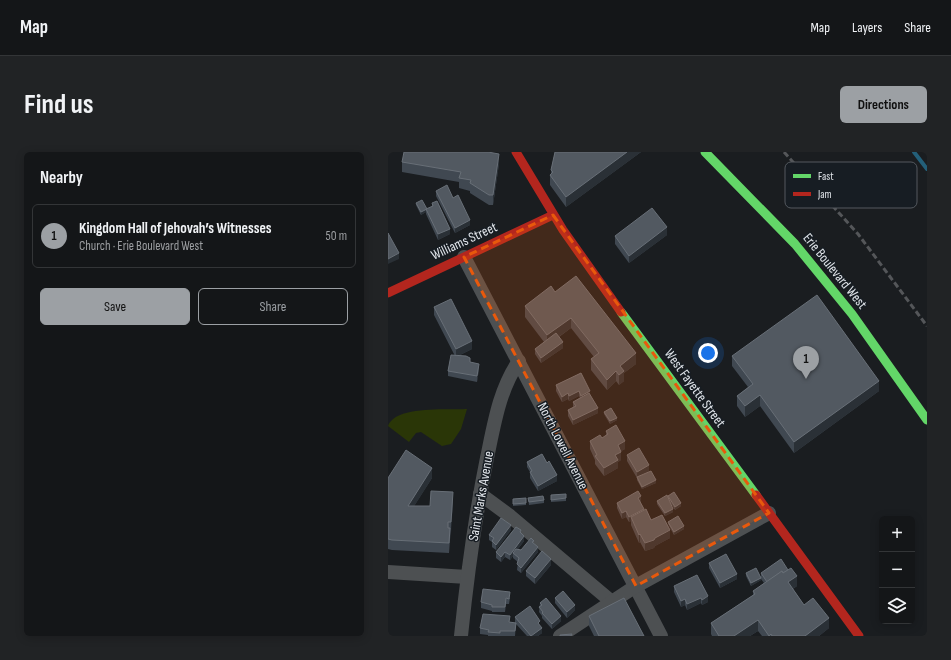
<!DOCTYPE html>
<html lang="en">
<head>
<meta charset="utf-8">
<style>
  body { margin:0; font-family:"Sofia Sans Condensed",sans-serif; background:#212325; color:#f1f3f6 }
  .controls { position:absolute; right:12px; bottom:12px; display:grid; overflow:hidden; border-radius:6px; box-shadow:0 2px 10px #0003 }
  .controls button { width:36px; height:36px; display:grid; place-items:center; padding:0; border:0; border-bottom:1px solid #333537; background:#141618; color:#f1f3f6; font:20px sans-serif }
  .you { position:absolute; left:320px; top:201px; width:14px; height:14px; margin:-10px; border:3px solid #fff; border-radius:50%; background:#1a73e8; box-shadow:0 0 0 6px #1a73e833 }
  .badge { display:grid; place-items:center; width:26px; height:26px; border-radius:50%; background:#9ca0a4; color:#111; font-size:13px; font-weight:700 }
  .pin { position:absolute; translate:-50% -33px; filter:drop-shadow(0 1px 2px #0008) }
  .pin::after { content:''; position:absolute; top:21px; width:14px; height:12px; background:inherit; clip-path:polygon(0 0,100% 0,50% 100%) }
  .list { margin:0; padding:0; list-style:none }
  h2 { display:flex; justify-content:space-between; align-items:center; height:52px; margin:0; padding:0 16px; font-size:17px }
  h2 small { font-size:13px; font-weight:400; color:#9d9fa2 }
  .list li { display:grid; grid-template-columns:26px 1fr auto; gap:12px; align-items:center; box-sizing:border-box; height:64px; margin:0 8px 8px; padding:0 8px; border:1px solid #333537; border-radius:6px }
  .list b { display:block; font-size:15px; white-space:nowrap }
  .list p { margin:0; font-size:13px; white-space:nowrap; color:#9d9fa2 }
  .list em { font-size:13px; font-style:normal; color:#9d9fa2 }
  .actions { display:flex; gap:8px; padding:12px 16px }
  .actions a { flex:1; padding:9px 0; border:1px solid #9ca0a4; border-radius:6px; text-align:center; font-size:14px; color:#9ca0a4 }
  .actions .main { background:#9ca0a4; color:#111 }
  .icon { flex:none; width:22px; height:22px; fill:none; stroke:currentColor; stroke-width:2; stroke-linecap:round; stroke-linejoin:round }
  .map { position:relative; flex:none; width:539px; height:484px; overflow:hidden; border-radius:6px }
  header { display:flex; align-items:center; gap:24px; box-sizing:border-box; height:56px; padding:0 20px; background:#141618; border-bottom:1px solid #333537 }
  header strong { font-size:19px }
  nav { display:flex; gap:22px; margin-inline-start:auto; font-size:14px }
  .intro { display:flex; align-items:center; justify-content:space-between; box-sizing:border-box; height:96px; padding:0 24px }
  h1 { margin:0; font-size:28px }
  .button { padding:10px 18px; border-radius:6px; background:#9ca0a4; color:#111; font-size:14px; font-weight:700 }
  main { display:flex; gap:24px; padding:0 24px }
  aside { flex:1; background:#141618; border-radius:6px; box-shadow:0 2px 10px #0003 }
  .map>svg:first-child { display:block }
</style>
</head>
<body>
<header>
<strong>Map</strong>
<nav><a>Map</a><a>Layers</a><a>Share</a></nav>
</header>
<div class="intro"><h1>Find us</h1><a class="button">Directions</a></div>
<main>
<aside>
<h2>Nearby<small></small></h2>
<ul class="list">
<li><span class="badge">1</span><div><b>Kingdom Hall of Jehovah’s Witnesses</b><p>Church · Erie Boulevard West</p></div><em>50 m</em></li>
</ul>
<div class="actions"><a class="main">Save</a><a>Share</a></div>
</aside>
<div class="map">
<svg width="539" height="484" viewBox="0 0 539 484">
  <rect width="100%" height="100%" fill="#1a1d20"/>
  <path fill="#2a3607" d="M79,257L73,277L63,292L54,294L33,280L28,281L21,290L0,274C7,253 61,258 79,257Z"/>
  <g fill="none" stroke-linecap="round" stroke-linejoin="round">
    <path stroke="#235f79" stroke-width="4" d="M526,0L539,17"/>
    <g stroke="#4d5052" stroke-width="14">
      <path d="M76,105L273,484"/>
      <path d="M92,342L122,364L224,450"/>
      <path d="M0,420L79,425"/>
      <path d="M73,484C79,425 87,365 99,306C106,273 111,238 131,209"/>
      <path d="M172,484L248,434L381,361"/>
    </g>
    <g stroke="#63d668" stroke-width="9">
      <path d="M317,0L407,92L464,162L539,268"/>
      <path d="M233,160L368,343"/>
    </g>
    <g stroke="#b3261e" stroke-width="9">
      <path d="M128,0L175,78L233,160"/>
      <path d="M0,141L165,63"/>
      <path d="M368,343L471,484"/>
    </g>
    <path stroke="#545659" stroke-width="3" stroke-dasharray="6 3" stroke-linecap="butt" d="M396,0L470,82L539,174"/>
  </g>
  <g fill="#404851">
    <path d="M167,0H253L178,55L162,33V23L163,22V18Z"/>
    <path d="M14,10L111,12L105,53H101L82,41V39L71,36V30L14,20Z"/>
    <path d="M48,39L65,46L82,73L67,81L48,44Z"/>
    <path d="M28,51L39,57L44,54V51L62,82L50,88L38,62V60L33,63L28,53Z"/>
    <path d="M279,83L241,111L227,92V84Z"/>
    <path d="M167,140L248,212L236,221V229L231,233L228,229L219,238L203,218V207L206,205L183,176L171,185L175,196L153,211L147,202V197L156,190L137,165V154Z"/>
    <path d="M46,155L84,197L70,204L82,210L91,217L89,230L60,224V219L67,204L46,163Z"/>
    <path d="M344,204L491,239L406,301L372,254L357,265L349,254V244L360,235L344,214Z"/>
    <path d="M193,221L210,261L185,273L180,264V258L185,255V250L192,246L191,244L181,249L180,247L174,250L168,239V233Z"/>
    <path d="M216,260L229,268L222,272L216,262Z"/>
    <path d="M218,279L237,297L233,299V308L230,310V316L216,324L207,312V308L202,297V289L214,286L218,284Z"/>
    <path d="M239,303L261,319L250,325L268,331L254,337L249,328V326L239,309Z"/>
    <path d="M139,310L169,329L150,339L142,326V320L139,315Z"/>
    <path d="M0,326H44L26,354H42L65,350L61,401L4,398L0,397Z"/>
    <path d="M178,342V349L163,350V343Z"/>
    <path d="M280,344L293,354L287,358L280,347Z"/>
    <path d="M138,346V353L125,354V347Z"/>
    <path d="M140,346L156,348V351L141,353Z"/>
    <path d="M269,349L285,360L277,364L269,352Z"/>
    <path d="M252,350L256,358L263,368L282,386L267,394L266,396L257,399L252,390L251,391L243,373V369L241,370L238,365L234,367L229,356V351L253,350Z"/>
    <path d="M280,370L296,377L286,383L280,372Z"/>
    <path d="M123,378L108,398L104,395V390L101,388V383Z"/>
    <path d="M133,381L136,389L130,397L133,398L146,391L150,400L133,421L129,418L130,410L125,406V404L122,408L117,405L113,410L108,406V400Z"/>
    <path d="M321,411L349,427L332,436L321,416Z"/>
    <path d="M163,413L147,432L138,424V419Z"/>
    <path d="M358,421L373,425V421L409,434L405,437L416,453L441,476L431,484H374L370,479L362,484H324L323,482V471L365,443V439L376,431L373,427V428L363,434L358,424Z"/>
    <path d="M286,434L320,450L314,453L313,451L299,458L297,453L293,455L286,440Z"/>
    <path d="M122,446L121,452H118L117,460H104V459L93,456V450Z"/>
    <path d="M167,446L187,458L179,466L167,451Z"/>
    <path d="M152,451L173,469L164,477L154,466V464L151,460Z"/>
    <path d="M201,464L256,484H206L201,474Z"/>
    <path d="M127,465L152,474L154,481L150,484H139L128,472L127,484H100V483L92,482V476L122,470L127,471Z"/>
  </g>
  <g fill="#2a3036">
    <path d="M239,0H253L178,55V45Z"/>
    <path d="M111,2V12L105,53V43Z"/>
    <path d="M38,57V60L33,63V60Z"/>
    <path d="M82,68V73L67,81V76Z"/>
    <path d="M279,75V83L241,111V104Z"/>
    <path d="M62,77V82L50,88V82Z"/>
    <path d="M11,101V107L0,112V107Z"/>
    <path d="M183,166V176L159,193V183Z"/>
    <path d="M84,189V197L68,205V197Z"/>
    <path d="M175,190V196L153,211V206Z"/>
    <path d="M248,201V212L236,221V229L231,233V223L232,214Z"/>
    <path d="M91,212V217L89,230V224Z"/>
    <path d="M228,219V229L219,238V228Z"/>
    <path d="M491,229V239L406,301V290Z"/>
    <path d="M191,239V244L181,249V244Z"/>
    <path d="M202,239V244L193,249V244Z"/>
    <path d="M180,241V247L174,250V245Z"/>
    <path d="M372,243V254L357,265V254Z"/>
    <path d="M210,256V261L185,273V268Z"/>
    <path d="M229,266V268L222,272V269Z"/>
    <path d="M237,289V297L230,301V293Z"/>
    <path d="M233,300V308L230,310V316L216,324V316L227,303Z"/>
    <path d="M261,313V319L249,326V320Z"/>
    <path d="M44,316V326L20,364V354Z"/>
    <path d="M169,323V329L150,339V334Z"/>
    <path d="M268,328V331L254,337V335Z"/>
    <path d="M65,340V350L63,381V370Z"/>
    <path d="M253,344V350L250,351V346Z"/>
    <path d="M293,351V354L287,358V355Z"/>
    <path d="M256,357V363L243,365V369L241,370V365Z"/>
    <path d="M285,357V360L277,364V361Z"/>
    <path d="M238,359V365L234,367V361Z"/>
    <path d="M123,373V378L108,398V393Z"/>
    <path d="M296,374V377L286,383V380Z"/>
    <path d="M282,378V386L267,394L266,396L257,399V391Z"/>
    <path d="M252,382V390L251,391V383Z"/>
    <path d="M136,384V389L126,402L125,401V404L122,408V403Z"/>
    <path d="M150,395V400L133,421V416Z"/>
    <path d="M117,400V405L113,410V405Z"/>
    <path d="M163,407V413L147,432V426Z"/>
    <path d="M349,422V427L332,436V431Z"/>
    <path d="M409,424V434L400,440V430Z"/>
    <path d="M373,426V428L363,434V431Z"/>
    <path d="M320,444V450L314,453V448Z"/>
    <path d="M313,446V451L299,458V452Z"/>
    <path d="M297,447V453L293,455V449Z"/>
    <path d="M187,453V458L179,466V460Z"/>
    <path d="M173,464V469L164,477V472Z"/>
    <path d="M441,466V476L431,484H417Z"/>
    <path d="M370,468V479L362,484H346Z"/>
    <path d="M154,476V481L150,484H143Z"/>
  </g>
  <g fill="#525961" stroke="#686f77">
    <path d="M16,0H100L111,2L105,43H101L82,31L83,28L71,26L73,20L14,10Z"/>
    <path d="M167,0H239L178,45L162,23L165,20L163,18Z"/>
    <path d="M59,33L65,46L70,43L82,68L67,76L48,39Z"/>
    <path d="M34,48L39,57L33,60L28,51Z"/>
    <path d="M49,49L62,77L50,82L38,57L45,54L44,51Z"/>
    <path d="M264,56L279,75L241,104L227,84Z"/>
    <path d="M0,81L11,101L0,107Z"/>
    <path d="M188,124L248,201L232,214L236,219L231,223L228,219L219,228L203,207L211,201L183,166L159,183L137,154L163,134L167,140Z"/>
    <path d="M429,143L491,229L406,290L372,243L357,254L349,244L365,232L344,204Z"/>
    <path d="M63,147L84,189L68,197L46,155Z"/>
    <path d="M168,181L175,190L153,206L147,197Z"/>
    <path d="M63,203L78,204L82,206V210L91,212L89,224L60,219Z"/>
    <path d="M193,221L202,239L193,244L191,239L181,244L180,241L174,245L168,233Z"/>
    <path d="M201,241L210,256L185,268L180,258L188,254L185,250Z"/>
    <path d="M223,256L229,266L222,269L216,260Z"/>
    <path d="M228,273L237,289L230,293L233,300L227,303L230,308L216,316L207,304L209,303L202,289L212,283L214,286L220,282L218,279Z"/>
    <path d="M251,296L261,313L249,320L239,303Z"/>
    <path d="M18,298L44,316L20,354H42L43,339L65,340L63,370H60V376H62L61,391L4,388L0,387V326Z"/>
    <path d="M154,302L159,311L161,309L169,323L150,334L142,320L144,319L139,310Z"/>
    <path d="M263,319L268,328L254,335L249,325Z"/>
    <path d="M250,339L253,344L250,346L256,357L241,365L238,359L234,361L229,351Z"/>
    <path d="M286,340L293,351L287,355L280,344Z"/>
    <path d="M178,342V346L163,348V343Z"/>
    <path d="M279,343L285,357L277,361L269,349Z"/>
    <path d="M155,344L156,348L141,350L140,346Z"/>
    <path d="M138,346V351L125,352V347Z"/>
    <path d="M258,357L263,368L274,363L282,378L267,386L266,388L257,391L252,382L251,383L243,365Z"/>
    <path d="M290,364L296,374L286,380L280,370Z"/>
    <path d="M113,366L123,373L108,393L104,389L106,386L101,383Z"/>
    <path d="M128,375L133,378L132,380L136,384L122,403L117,400L113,405L108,400Z"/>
    <path d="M143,386L146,389L144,390L150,395L133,416L129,412L131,406L125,401L128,397L133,398Z"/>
    <path d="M154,399L163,407L147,426L138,419Z"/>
    <path d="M338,402L349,422L332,431L321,411Z"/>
    <path d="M393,407L400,418L395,421L394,419L379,430L373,421Z"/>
    <path d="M368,416L373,426L363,431L358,421Z"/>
    <path d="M403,416L409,424L400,430L416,453L425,446L441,466L417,484H384L383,482L381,484L370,468L346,484H331L323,471L367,442L365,439L394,419L395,421Z"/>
    <path d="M309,423L320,444L314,448L313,446L299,452L297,447L293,449L286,434Z"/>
    <path d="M95,437L122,440L121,447L118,446L117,455H104V453L93,450Z"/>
    <path d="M175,439L187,453L179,460L167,446Z"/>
    <path d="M158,446L173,464L164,472L154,461L155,460L151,455L154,453L152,451Z"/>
    <path d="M236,446L256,484H211L201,464Z"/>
    <path d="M142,454L152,469L150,471L154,476L143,484L127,465Z"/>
    <path d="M95,462L122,464L121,470L128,471L127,479H112V481L100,480L101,478L92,476Z"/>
    <path d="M184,482L183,484H172V483Z"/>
  </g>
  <path fill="#e8590c" fill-opacity="0.2" stroke="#e8590c" stroke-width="3" stroke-dasharray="8 5" stroke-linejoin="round" d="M165,63L381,361L248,434L76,105Z"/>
  <g text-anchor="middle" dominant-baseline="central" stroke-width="3" stroke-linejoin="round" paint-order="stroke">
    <g font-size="14" fill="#e2e6eb" stroke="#171d23">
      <text transform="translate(76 89) rotate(-25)">Williams Street</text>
      <text transform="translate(447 119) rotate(51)">Erie Boulevard West</text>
      <text transform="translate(307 236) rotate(54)">West Fayette Street</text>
      <text transform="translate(175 294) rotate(63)">North Lowell Avenue</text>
      <text transform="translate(93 344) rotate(-80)">Saint Marks Avenue</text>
    </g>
  </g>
  <rect x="397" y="10" width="132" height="46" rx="6" fill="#171d23" stroke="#54595f" stroke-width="1"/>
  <rect x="405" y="22" width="18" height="4" fill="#63d668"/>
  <rect x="405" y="40" width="18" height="4" fill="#b3261e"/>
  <g font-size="11" fill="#e2e6eb">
    <text x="430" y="28">Fast</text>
    <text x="430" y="46">Jam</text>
  </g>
</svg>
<div class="controls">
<button>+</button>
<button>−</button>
<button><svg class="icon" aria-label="layers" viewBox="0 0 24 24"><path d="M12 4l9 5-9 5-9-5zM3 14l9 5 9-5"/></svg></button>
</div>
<div class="you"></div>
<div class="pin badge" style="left:418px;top:227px">1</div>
</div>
</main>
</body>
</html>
